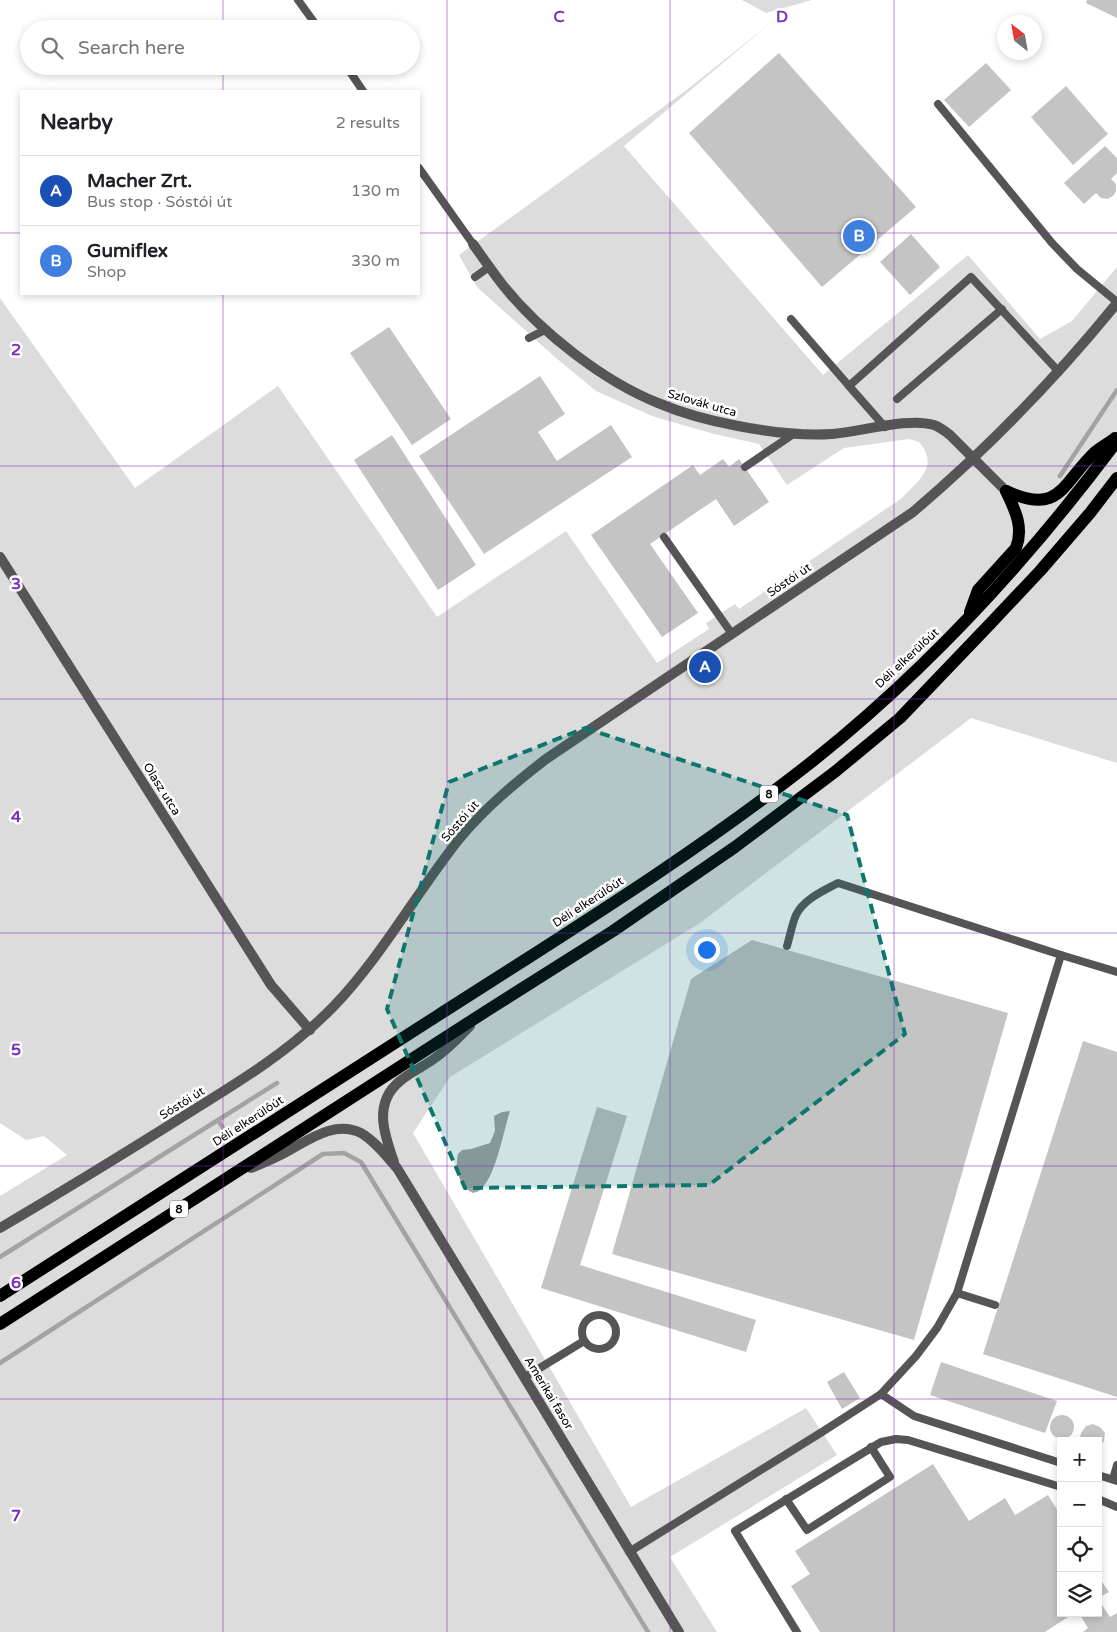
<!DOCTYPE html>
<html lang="en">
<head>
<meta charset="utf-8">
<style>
  body { margin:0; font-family:"Varela Round",sans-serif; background:#f2f2f2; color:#202124 }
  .controls { position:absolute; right:15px; bottom:15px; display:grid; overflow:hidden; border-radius:0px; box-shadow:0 2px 8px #0003 }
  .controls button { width:45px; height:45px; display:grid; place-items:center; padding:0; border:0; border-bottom:1px solid #e0e0e0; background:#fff; color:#202124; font:25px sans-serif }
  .compass { position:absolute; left:997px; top:15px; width:45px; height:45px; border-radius:50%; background:#fff; box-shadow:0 2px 8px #0003; rotate:329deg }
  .you { position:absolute; left:706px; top:949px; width:18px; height:18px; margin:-12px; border:4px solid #fff; border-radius:50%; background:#1a73e8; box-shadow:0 0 0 8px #1a73e833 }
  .badge { display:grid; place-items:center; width:32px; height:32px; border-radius:50%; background:#000; color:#fff; font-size:16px; font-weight:700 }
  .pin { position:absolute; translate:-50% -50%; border:2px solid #fff; box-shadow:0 1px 5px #0006 }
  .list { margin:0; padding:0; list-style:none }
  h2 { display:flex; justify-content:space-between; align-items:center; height:65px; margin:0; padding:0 20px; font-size:21px }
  h2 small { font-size:16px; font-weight:400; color:#757577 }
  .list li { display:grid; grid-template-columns:32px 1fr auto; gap:15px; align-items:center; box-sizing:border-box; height:70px; padding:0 20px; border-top:1px solid #e0e0e0 }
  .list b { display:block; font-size:19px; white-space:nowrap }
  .list p { margin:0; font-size:16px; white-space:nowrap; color:#757577 }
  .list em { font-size:16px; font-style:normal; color:#757577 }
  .icon { flex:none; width:28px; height:28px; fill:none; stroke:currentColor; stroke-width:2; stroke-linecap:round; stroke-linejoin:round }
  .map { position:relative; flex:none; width:1117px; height:1632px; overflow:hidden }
  .search { position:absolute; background:#fff; box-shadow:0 2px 8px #0003; left:20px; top:20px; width:400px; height:55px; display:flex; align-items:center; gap:12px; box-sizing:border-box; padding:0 18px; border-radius:28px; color:#757577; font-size:19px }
  .panel { position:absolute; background:#fff; box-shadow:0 2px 8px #0003; left:20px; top:90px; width:400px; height:205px; border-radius:0px }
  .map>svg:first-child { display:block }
</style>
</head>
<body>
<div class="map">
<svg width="1117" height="1632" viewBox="0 0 1117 1632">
  <rect width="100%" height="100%" fill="#fff"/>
  <g fill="#dcdcdc">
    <path d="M742,0H812L766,13Z"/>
    <path d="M773,21L624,146L823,375L968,255L1040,339L1072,321L1117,267V763L971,718L700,923L450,1077L413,1133L631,1507L806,1408L837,1455L670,1557L717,1632H0V1196L67,1155L44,1136L26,1140L0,1123V298L135,488L278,386L437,617L566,531L657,663L709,629L706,623L735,604L739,609L902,498C918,481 940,466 919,442L909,439L844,448L787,485L759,444L714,434L652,416L596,391L556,358L477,287L459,255L684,92Z"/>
  </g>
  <path fill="#a3a3a3" d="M510,1111C504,1130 496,1173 483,1187C480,1191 477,1192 473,1193C458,1186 455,1169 458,1154L462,1150L471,1149L490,1143L495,1131L494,1116L502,1112Z"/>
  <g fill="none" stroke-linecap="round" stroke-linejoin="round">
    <g stroke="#a3a3a3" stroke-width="4.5">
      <path d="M1060,476L1117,390"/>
      <path d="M218,1120L277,1083"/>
      <path d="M0,1257L218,1120L223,1128"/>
      <path d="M0,1363L323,1154L344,1153L361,1162L648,1632"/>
    </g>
  </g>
  <g fill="#c4c4c4">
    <path d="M1087,0H1117V18L1086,3Z"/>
    <path d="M779,53L916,207L822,287L689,133Z"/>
    <path d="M986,63L1011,90L969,127L944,100Z"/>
    <path d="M1066,86L1108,134L1073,165L1031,117Z"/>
    <path d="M1105,146L1117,158V173L1111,179L1116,184V191L1114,195L1108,199L1101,198L1096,193L1084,204L1064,183Z"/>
    <path d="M911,234L940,267L910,295L880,262Z"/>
    <path d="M389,327L451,419L412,445L350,353Z"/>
    <path d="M540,376L565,414L538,432L557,461L611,425L632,457L484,554L419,456Z"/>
    <path d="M392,435L476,565L438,590L354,460Z"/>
    <path d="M723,459L729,467L739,459L769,502L734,526L716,499L650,544L698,613L662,637L591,535L693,465L700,475Z"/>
    <path d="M752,940L1008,1013L914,1340L612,1254L691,979Z"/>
    <path d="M1083,1041L1117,1052V1397L983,1354Z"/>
    <path d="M597,1107L627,1116L580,1265L756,1320L746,1352L541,1288Z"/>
    <path d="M941,1362L1057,1401L1045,1433L930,1395Z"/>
    <path d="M844,1372L860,1398L842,1409L827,1382Z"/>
    <circle cx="1062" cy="1427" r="12"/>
    <path d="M1093,1424L1100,1427L1105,1433L1104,1441L1098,1448V1441H1081L1080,1437L1081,1433L1086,1426Z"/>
    <path d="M933,1464L969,1521L1005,1498L1015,1515L1048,1495L1061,1516V1613H1074L1045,1632H820L791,1586L810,1574L795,1551Z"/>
    <path d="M1098,1576L1109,1592L1098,1598Z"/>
    <path d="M1098,1599L1110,1617L1117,1613V1632H1083L1088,1628L1079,1613H1098Z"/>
  </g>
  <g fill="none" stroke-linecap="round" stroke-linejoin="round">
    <g stroke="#dbdbdb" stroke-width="14">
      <g id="primary">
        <path d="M1006,491C1061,516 1062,483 1095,452C1101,447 1109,443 1115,438"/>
        <path d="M970,612L978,590L1016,548C1024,527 1015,510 1006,491"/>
        <path d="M0,1296C146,1203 292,1110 437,1016C565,934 695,854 814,760C929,668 1029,559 1117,441"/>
        <path d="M0,1324L488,1010L613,931L735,847L836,771L900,718L990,624L1040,571L1090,513L1117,478"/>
      </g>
    </g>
    <g stroke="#555" stroke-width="8">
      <path d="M298,0L319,29"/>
      <path d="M346,66L363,91"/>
      <path d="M938,104L1052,243L1077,269L1117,302"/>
      <path d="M419,168L473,244"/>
      <path d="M475,277L489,267"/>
      <path d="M791,319L849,386"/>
      <path d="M529,338L545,330"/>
      <path d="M897,399L1002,309"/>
      <path d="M885,427L849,386L971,277L1059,372"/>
      <path d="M745,467L795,433"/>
      <path d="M664,537L732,634"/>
      <path d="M787,946C790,936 792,924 796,915C804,899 823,891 838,883L1061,955"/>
      <path d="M957,1293L995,1305"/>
      <circle cx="599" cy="1332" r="17"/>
      <path d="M525,1377L584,1341"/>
      <path d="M881,1394L914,1416L1061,1463"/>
      <path d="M1098,1475L1117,1481"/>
      <path d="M1113,1479L1117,1465"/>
      <path d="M786,1499L807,1530L890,1477L871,1447"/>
      <path d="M1098,1499L1117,1507"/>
      <path d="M629,1552L822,1432L881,1394L916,1356L937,1328L957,1293L1061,955L1117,972"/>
      <path d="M797,1632L735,1531L881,1442L896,1439L908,1440L1061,1487"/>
    </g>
    <g stroke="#555" stroke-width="10">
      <path d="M473,244C483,258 492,271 502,284C539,331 603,381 658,403C684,414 711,421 738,426C769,432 801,436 832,434C861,432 908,417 934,425C940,427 945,431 950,435L1006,491"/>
      <path d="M0,557L271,985L310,1030"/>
      <path d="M394,1162C384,1134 373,1103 400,1081C412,1071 427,1065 439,1055C450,1047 460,1036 470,1026"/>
      <path d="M251,1168C263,1163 275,1158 286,1152C309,1140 334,1120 361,1133C375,1141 386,1156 397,1168L679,1632"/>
      <path d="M0,1228C63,1191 125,1153 187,1114C239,1082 290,1051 333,1007C382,956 416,893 460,838C486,807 515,783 546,759L913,512C987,449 1056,378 1117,303"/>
    </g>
    <use href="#primary" stroke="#000" stroke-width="12"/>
  </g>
  <path fill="#0f766e" fill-opacity="0.2" stroke="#0f766e" stroke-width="4" stroke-dasharray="10 6" stroke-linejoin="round" d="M585,728L847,815L905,1034L709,1185L465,1188L387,1009L449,782Z"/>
  <path fill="none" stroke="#7b2cbf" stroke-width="1" stroke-opacity="0.55" d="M223,0V29M447,0V1632M670,0V1632M894,0V1632M223,66V91M0,233H21M419,233H1117M223,294V1632M0,466H1117M0,699H1117M0,933H1117M0,1166H1117M0,1399H1117"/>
  <g text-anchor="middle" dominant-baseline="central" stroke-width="5" stroke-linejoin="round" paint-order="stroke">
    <g fill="#fff" stroke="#4c4c4c" stroke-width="1">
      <rect x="760" y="785.5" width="18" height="17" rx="4"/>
      <rect x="170" y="1200.5" width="18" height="17" rx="4"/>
    </g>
    <g font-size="11" font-weight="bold" fill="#000">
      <text x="769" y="794">8</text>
      <text x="179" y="1209">8</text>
    </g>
    <g font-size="12" fill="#000" stroke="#fff">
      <text transform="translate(702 403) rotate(16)">Szlovák utca</text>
      <text transform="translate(789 580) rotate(-34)">Sóstói út</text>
      <text transform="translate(907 658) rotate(-43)">Déli elkerülőút</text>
      <text transform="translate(162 789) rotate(58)">Olasz utca</text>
      <text transform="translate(460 821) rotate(-49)">Sóstói út</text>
      <text transform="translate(588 902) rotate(-33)">Déli elkerülőút</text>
      <text transform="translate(182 1103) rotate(-32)">Sóstói út</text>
      <text transform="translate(248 1121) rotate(-33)">Déli elkerülőút</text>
      <text transform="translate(549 1393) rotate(59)">Amerikai fasor</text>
    </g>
  </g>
  <g font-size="16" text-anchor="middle" font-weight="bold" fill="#7b2cbf" stroke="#fff" stroke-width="5" stroke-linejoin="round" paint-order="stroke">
    <text x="559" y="22">C</text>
    <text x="782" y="22">D</text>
    <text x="16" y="355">2</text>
    <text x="16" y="589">3</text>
    <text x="16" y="822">4</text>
    <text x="16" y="1055">5</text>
    <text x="16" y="1288">6</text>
    <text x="16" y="1521">7</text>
  </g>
</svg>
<div class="controls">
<button>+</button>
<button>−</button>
<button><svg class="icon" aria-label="locate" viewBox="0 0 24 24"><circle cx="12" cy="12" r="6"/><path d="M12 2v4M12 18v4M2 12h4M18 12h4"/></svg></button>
<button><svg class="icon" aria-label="layers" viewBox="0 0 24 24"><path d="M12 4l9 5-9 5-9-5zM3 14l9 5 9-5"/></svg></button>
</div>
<svg class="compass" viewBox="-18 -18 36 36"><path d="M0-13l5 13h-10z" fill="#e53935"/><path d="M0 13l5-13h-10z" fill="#757577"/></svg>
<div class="you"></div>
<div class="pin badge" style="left:705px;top:667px;background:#1a4fb4">A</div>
<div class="pin badge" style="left:859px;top:236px;background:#3f7fe0">B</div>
<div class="search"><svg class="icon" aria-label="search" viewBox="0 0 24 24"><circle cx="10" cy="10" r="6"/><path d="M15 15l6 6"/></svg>Search here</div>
<section class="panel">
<h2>Nearby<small>2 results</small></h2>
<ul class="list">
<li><span class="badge" style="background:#1a4fb4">A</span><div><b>Macher Zrt.</b><p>Bus stop · Sóstói út</p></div><em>130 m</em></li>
<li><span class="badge" style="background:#3f7fe0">B</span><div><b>Gumiflex</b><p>Shop</p></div><em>330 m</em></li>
</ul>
</section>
</div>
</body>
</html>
